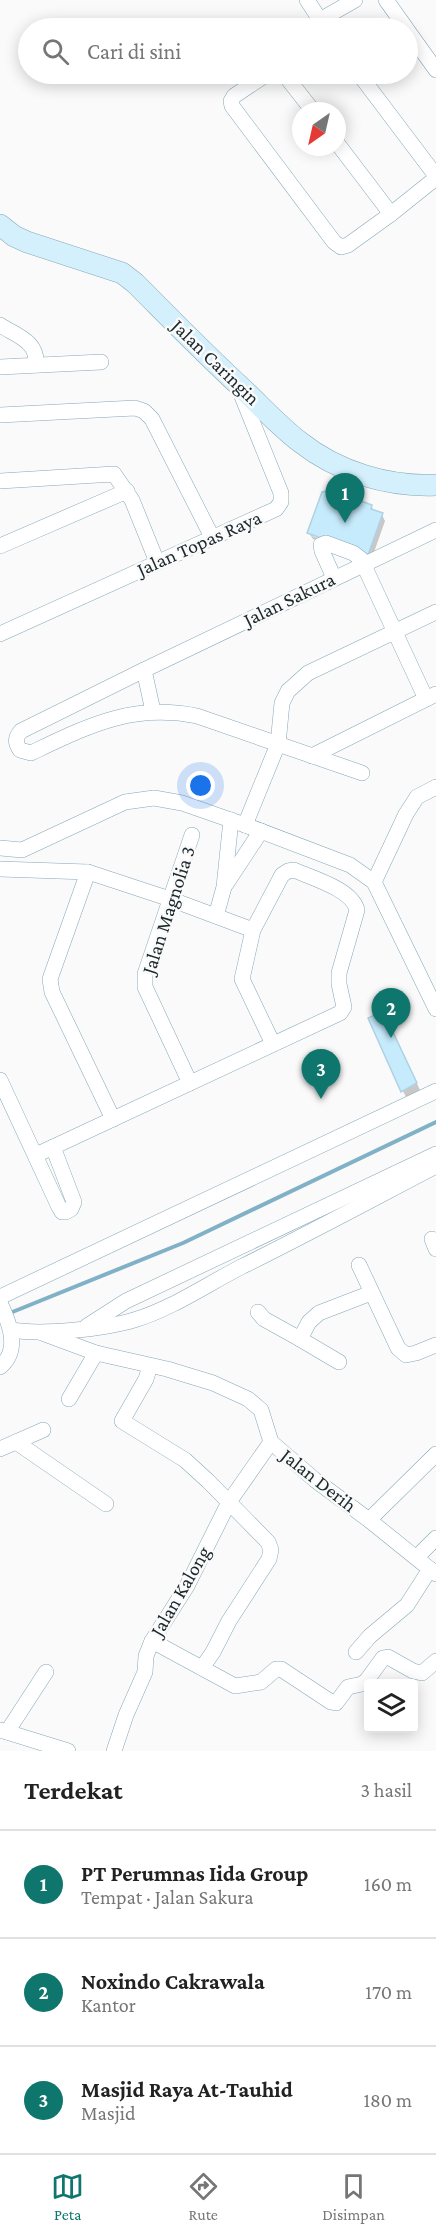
<!DOCTYPE html>
<html lang="id">
<head>
<meta charset="utf-8">
<style>
  body { margin:0; font-family:"Crimson Pro",serif; background:#f6f6f6; color:#222 }
  .controls { position:absolute; right:18px; bottom:18px; display:grid; overflow:hidden; border-radius:6px; box-shadow:0 3px 15px #0003 }
  .controls button { width:54px; height:54px; display:grid; place-items:center; padding:0; border:0; border-bottom:2px solid #e0e0e0; background:#fff; color:#222; font:30px sans-serif }
  .compass { position:absolute; left:292px; top:102px; width:54px; height:54px; border-radius:50%; background:#fff; box-shadow:0 3px 15px #0003; rotate:214deg }
  .you { position:absolute; left:201px; top:786px; width:21px; height:21px; margin:-15px; border:4px solid #fff; border-radius:50%; background:#1a73e8; box-shadow:0 0 0 9px #1a73e833 }
  .badge { display:grid; place-items:center; width:39px; height:39px; border-radius:50%; background:#0f766e; color:#fff; font-size:20px; font-weight:700 }
  .pin { position:absolute; translate:-50% -50px; filter:drop-shadow(0 2px 3px #0008) }
  .pin::after { content:''; position:absolute; top:32px; width:21px; height:18px; background:inherit; clip-path:polygon(0 0,100% 0,50% 100%) }
  .list { margin:0; padding:0; list-style:none }
  h2 { display:flex; justify-content:space-between; align-items:center; height:78px; margin:0; padding:0 24px; font-size:26px }
  h2 small { font-size:20px; font-weight:400; color:#767676 }
  .list li { display:grid; grid-template-columns:39px 1fr auto; gap:18px; align-items:center; box-sizing:border-box; height:108px; padding:0 24px; border-top:2px solid #e0e0e0 }
  .list b { display:block; font-size:22px; white-space:nowrap }
  .list p { margin:0; font-size:20px; white-space:nowrap; color:#767676 }
  .list em { font-size:20px; font-style:normal; color:#767676 }
  .icon { flex:none; width:33px; height:33px; fill:none; stroke:currentColor; stroke-width:2; stroke-linecap:round; stroke-linejoin:round }
  .map { position:relative; flex:none; width:436px; height:1751px; overflow:hidden }
  .search { position:absolute; background:#fff; box-shadow:0 3px 15px #0003; left:18px; right:18px; top:18px; height:66px; display:flex; align-items:center; gap:15px; box-sizing:border-box; padding:0 21px; border-radius:33px; color:#767676; font-size:22px }
  .sheet { height:402px; background:#fff }
  nav { display:flex; justify-content:space-around; align-items:center; box-sizing:border-box; height:84px; border-top:2px solid #e0e0e0; background:#fff; font-size:16px; color:#767676 }
  nav a { display:grid; justify-items:center; gap:3px }
  nav .on { color:#0f766e }
  .map>svg:first-child { display:block }
</style>
</head>
<body>
<div class="map">
<svg width="436" height="1751" viewBox="0 0 436 1751">
  <rect width="100%" height="100%" fill="#fafafa"/>
  <g fill="#0003">
    <path d="M371,506L374,511L382,515L385,521L373,555L312,533V536L372,558L371,560L313,539L309,533Z"/>
    <path d="M386,1019L420,1090L406,1097L403,1091Z"/>
  </g>
  <g fill="none" stroke-linecap="round" stroke-linejoin="round">
    <path stroke="#80b1c7" stroke-width="4" d="M10,1313L183,1243L436,1122"/>
  </g>
  <g fill="#c6ebfc" stroke="#afd2e3" stroke-width="1.5">
    <path d="M331,490L372,505L371,509L383,513L368,555L307,533L322,492Z"/>
    <path d="M383,1011L417,1083L401,1092L368,1018Z"/>
  </g>
  <g fill="none" stroke-linecap="round" stroke-linejoin="round">
    <g stroke="#85a8b8" stroke-width="16">
      <g id="street">
        <path d="M307,0L320,20L355,0"/>
        <path d="M386,0L406,28"/>
        <path d="M408,31L436,70"/>
        <path d="M267,74L234,96L231,101L232,106L334,242L341,247L348,245L391,214L436,178"/>
        <path d="M284,74L313,111"/>
        <path d="M359,74L436,176"/>
        <path d="M337,143L391,214"/>
        <path d="M0,325C17,336 38,341 36,365"/>
        <path d="M0,367L101,362"/>
        <path d="M0,415L135,408L144,411L152,419L212,537"/>
        <path d="M0,481L114,474L132,500L157,562"/>
        <path d="M0,546L127,491"/>
        <path d="M334,578L322,551L321,545L326,543L353,553L361,559L426,699"/>
        <path d="M0,634L276,509L281,502V493L239,389"/>
        <path d="M144,670L436,530"/>
        <path d="M153,711L144,670L21,731C15,738 15,742 20,750L31,753C88,726 132,703 197,716L362,773"/>
        <path d="M312,756L436,694"/>
        <path d="M245,825L278,744L282,703L288,691L308,673L436,612"/>
        <path d="M0,848L22,850L125,802L154,798L182,803L245,825L350,865L374,882L436,1009"/>
        <path d="M0,869L88,872L170,899L253,930"/>
        <path d="M88,872L50,979L52,992L113,1119"/>
        <path d="M374,882L406,814L417,797L436,787"/>
        <path d="M226,884L261,831"/>
        <path d="M216,916L224,887L231,820"/>
        <path d="M0,1080L59,1207L62,1212H66L71,1209L74,1202L53,1147"/>
        <path d="M190,1083L145,987V974L192,835"/>
        <path d="M36,1155L340,1013L344,1007L339,984V973L357,910C352,889 312,878 294,870L288,871L282,875L253,930L242,979L273,1044"/>
        <path d="M432,1239L436,1249"/>
        <path d="M359,1265L398,1348L406,1355L416,1353L436,1345"/>
        <path d="M0,1297L436,1091"/>
        <path d="M0,1303C9,1322 21,1350 0,1367"/>
        <path d="M258,1312L264,1319L300,1339"/>
        <path d="M87,1326L126,1301L436,1154"/>
        <path d="M11,1330C43,1335 104,1329 134,1320C171,1309 206,1285 241,1267C306,1235 371,1200 436,1166"/>
        <path d="M42,1333L96,1353L167,1369L213,1383L248,1399L261,1410L271,1442L315,1480L369,1520L436,1574"/>
        <path d="M339,1362L300,1339L309,1322L319,1313L371,1293"/>
        <path d="M150,1366L146,1379L122,1421L185,1460L208,1481L268,1542L271,1550L269,1559L229,1621L213,1652L202,1668"/>
        <path d="M69,1399L96,1353"/>
        <path d="M16,1442L106,1504"/>
        <path d="M0,1449L43,1430"/>
        <path d="M369,1520L436,1454"/>
        <path d="M417,1557L436,1538"/>
        <path d="M152,1641L235,1686L261,1682L276,1669H281L331,1702L336,1703L348,1687L362,1684L367,1680L383,1658L388,1657L413,1671L422,1673L436,1661"/>
        <path d="M356,1652L370,1636L407,1605L430,1569"/>
        <path d="M0,1730L68,1751"/>
        <path d="M7,1732L46,1672"/>
        <path d="M114,1751L126,1715L145,1672L146,1656L152,1641L187,1586L229,1502L271,1442"/>
      </g>
    </g>
    <g stroke="#85a8b8" stroke-width="22">
      <path id="secondary" d="M0,225L14,236L27,242L122,273L135,283C171,319 206,355 243,389C261,406 279,426 300,442C338,472 388,487 436,485"/>
    </g>
    <use href="#street" stroke="#fff" stroke-width="15"/>
    <use href="#secondary" stroke="#d4f0fc" stroke-width="21"/>
  </g>
  <g text-anchor="middle" dominant-baseline="central" stroke-width="5" stroke-linejoin="round" paint-order="stroke">
    <g font-size="20" fill="#1a282e" stroke="#fafafa">
      <text transform="translate(216 362) rotate(44)">Jalan Caringin</text>
      <text transform="translate(199 543) rotate(-24)">Jalan Topas Raya</text>
      <text transform="translate(289 599) rotate(-26)">Jalan Sakura</text>
      <text transform="translate(168 910) rotate(-72)">Jalan Magnolia 3</text>
      <text transform="translate(319 1480) rotate(38)">Jalan Derih</text>
      <text transform="translate(180 1591) rotate(-60)">Jalan Kalong</text>
    </g>
  </g>
</svg>
<div class="controls">
<button><svg class="icon" aria-label="layers" viewBox="0 0 24 24"><path d="M12 4l9 5-9 5-9-5zM3 14l9 5 9-5"/></svg></button>
</div>
<svg class="compass" viewBox="-18 -18 36 36"><path d="M0-13l5 13h-10z" fill="#e53935"/><path d="M0 13l5-13h-10z" fill="#767676"/></svg>
<div class="you"></div>
<div class="pin badge" style="left:345px;top:523px">1</div>
<div class="pin badge" style="left:391px;top:1038px">2</div>
<div class="pin badge" style="left:321px;top:1099px">3</div>
<div class="search"><svg class="icon" aria-label="search" viewBox="0 0 24 24"><circle cx="10" cy="10" r="6"/><path d="M15 15l6 6"/></svg>Cari di sini</div>
</div>
<section class="sheet">
<h2>Terdekat<small>3 hasil</small></h2>
<ul class="list">
<li><span class="badge">1</span><div><b>PT Perumnas Iida Group</b><p>Tempat · Jalan Sakura</p></div><em>160 m</em></li>
<li><span class="badge">2</span><div><b>Noxindo Cakrawala</b><p>Kantor</p></div><em>170 m</em></li>
<li><span class="badge">3</span><div><b>Masjid Raya At-Tauhid</b><p>Masjid</p></div><em>180 m</em></li>
</ul>
</section>
<nav>
<a class="on"><svg class="icon" aria-label="map" viewBox="0 0 24 24"><path d="M3 6l6-2 6 2 6-2v14l-6 2-6-2-6 2zM9 4v14M15 6v14"/></svg>Peta</a>
<a><svg class="icon" aria-label="directions" viewBox="0 0 24 24"><path d="M12 3l9 9-9 9-9-9zM9 14v-3h6M13 9l2 2-2 2"/></svg>Rute</a>
<a><svg class="icon" aria-label="saved" viewBox="0 0 24 24"><path d="M7 4h10v16l-5-4-5 4z"/></svg>Disimpan</a>
</nav>
</body>
</html>
